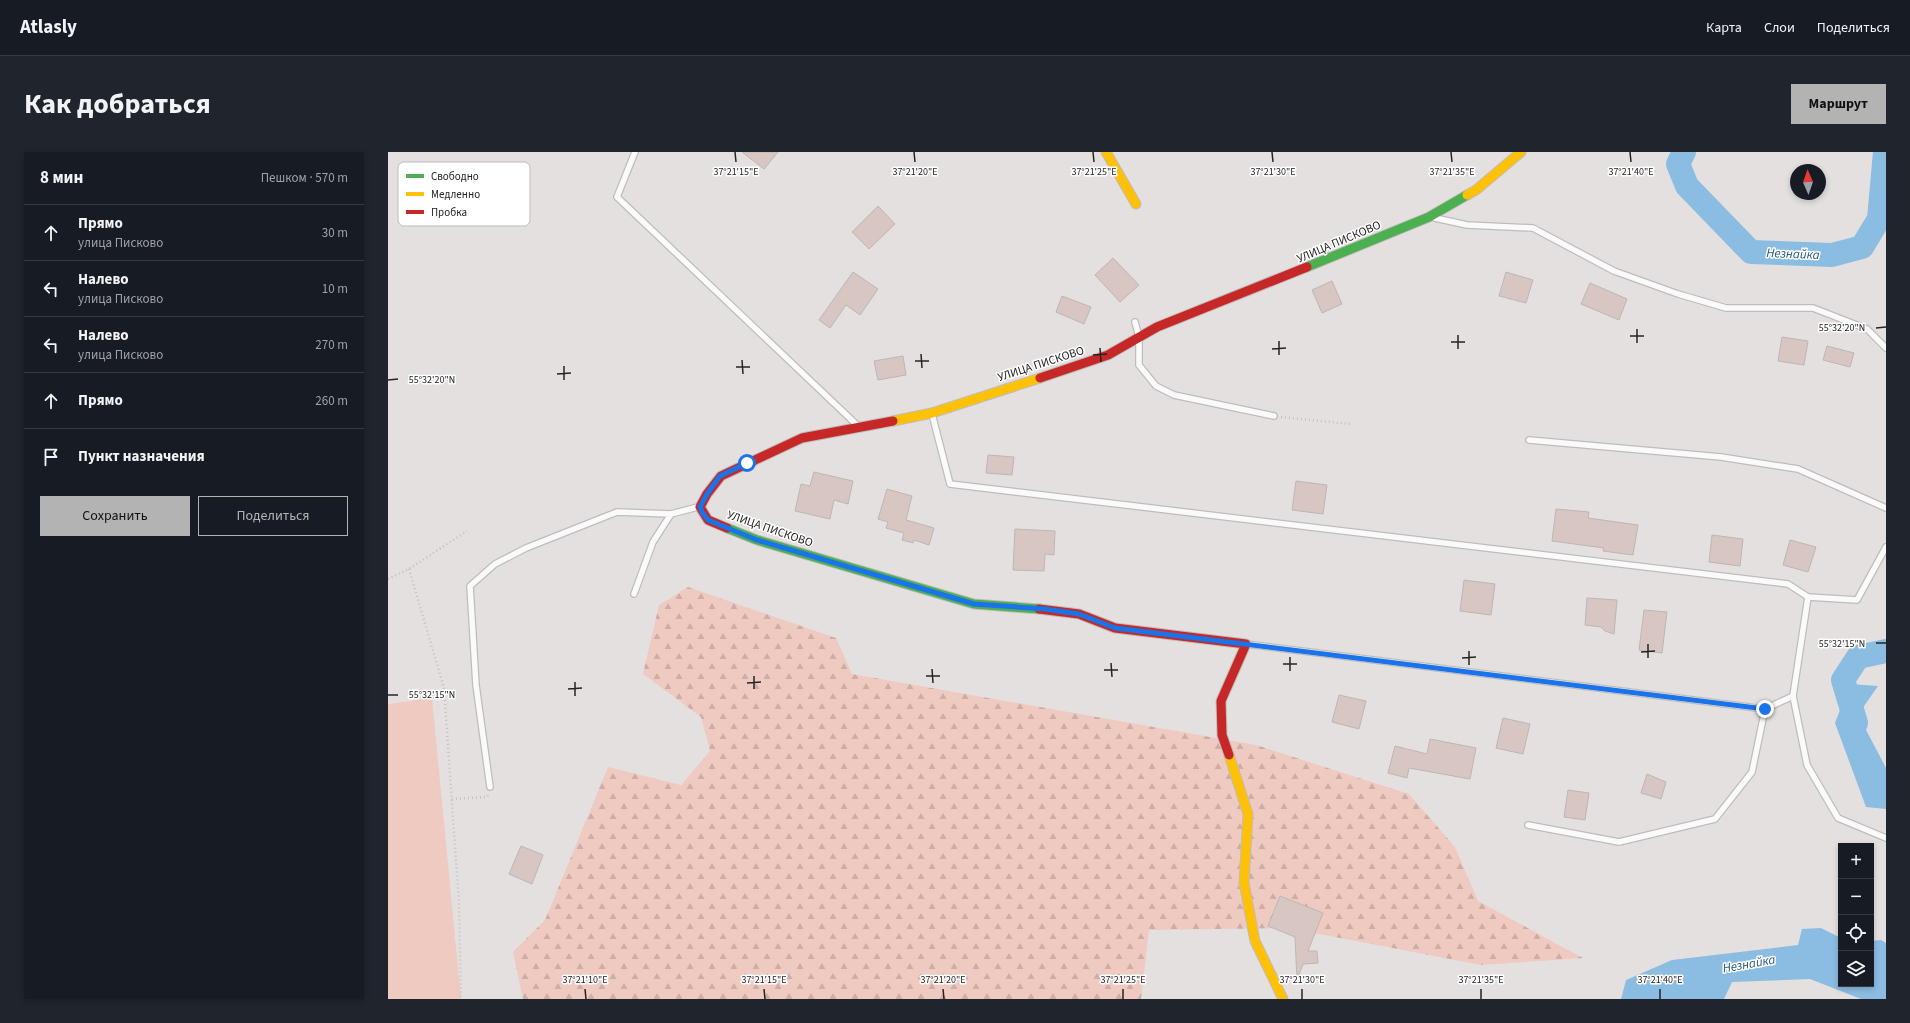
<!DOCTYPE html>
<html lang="ru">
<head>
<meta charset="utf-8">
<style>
  body { margin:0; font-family:"Source Sans 3",sans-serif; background:#20242c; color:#f1f3f6 }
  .controls { position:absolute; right:12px; bottom:12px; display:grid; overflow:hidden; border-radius:0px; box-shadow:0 2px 6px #0003 }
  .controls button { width:36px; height:36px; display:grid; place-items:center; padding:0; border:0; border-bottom:1px solid #363941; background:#171b24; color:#f1f3f6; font:20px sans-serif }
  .compass { position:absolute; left:1402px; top:12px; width:36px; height:36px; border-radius:50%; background:#171b24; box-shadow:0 2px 6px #0003; rotate:358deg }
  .stop { position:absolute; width:12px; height:12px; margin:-9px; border:3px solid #1a73e8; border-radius:50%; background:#fff }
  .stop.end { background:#1a73e8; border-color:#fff; box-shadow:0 1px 4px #0008 }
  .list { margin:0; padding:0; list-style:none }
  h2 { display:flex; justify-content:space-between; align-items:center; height:52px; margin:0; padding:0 16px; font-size:17px }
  h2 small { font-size:13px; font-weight:400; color:#9ea1a6 }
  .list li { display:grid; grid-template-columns:26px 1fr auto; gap:12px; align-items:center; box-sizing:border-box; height:56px; padding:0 16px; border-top:1px solid #363941 }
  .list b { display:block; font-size:15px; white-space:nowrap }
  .list p { margin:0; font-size:13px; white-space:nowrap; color:#9ea1a6 }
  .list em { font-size:13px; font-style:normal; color:#9ea1a6 }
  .actions { display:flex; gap:8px; padding:12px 16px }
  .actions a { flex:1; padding:9px 0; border:1px solid #b4b3b4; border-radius:0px; text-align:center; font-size:14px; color:#b4b3b4 }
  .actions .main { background:#b4b3b4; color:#111 }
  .icon { flex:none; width:22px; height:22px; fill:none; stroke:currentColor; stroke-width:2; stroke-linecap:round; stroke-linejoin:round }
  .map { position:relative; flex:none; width:1498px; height:847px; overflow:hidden; border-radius:0px }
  header { display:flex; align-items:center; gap:24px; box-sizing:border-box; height:56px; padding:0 20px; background:#171b24; border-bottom:1px solid #363941 }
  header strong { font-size:19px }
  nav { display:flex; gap:22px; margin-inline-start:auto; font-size:14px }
  .intro { display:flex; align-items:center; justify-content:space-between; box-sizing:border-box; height:96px; padding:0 24px }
  h1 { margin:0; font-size:28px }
  .button { padding:10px 18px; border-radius:0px; background:#b4b3b4; color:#111; font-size:14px; font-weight:700 }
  main { display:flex; gap:24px; padding:0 24px }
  aside { flex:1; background:#171b24; border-radius:0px; box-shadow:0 2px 6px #0003 }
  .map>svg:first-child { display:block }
</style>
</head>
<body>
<header>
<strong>Atlasly</strong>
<nav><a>Карта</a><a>Слои</a><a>Поделиться</a></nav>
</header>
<div class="intro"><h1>Как добраться</h1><a class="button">Маршрут</a></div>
<main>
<aside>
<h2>8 мин<small>Пешком · 570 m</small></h2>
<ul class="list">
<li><svg class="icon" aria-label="ahead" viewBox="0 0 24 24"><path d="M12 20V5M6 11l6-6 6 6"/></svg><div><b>Прямо</b><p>улица Писково</p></div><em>30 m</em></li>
<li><svg class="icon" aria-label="left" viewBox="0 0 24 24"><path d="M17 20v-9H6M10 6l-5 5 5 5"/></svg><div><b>Налево</b><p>улица Писково</p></div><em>10 m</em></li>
<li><svg class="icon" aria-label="left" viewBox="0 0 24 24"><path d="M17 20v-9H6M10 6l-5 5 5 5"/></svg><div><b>Налево</b><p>улица Писково</p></div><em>270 m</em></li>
<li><svg class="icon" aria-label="ahead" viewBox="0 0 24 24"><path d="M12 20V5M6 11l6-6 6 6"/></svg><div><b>Прямо</b></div><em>260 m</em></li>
<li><svg class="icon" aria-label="arrive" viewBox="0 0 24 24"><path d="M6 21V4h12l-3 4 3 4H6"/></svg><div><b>Пункт назначения</b></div></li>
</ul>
<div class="actions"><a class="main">Сохранить</a><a>Поделиться</a></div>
</aside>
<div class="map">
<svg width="1498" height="847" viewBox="0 0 1498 847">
  <defs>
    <pattern id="forest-firs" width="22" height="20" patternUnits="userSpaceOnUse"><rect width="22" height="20" fill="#efcac1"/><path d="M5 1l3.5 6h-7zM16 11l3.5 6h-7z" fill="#cdada6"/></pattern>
  </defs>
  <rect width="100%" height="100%" fill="#e5e0e0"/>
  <path fill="#efcac1" d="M44,546L73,847H0V552Z"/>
  <path fill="url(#forest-firs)" d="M300,435L448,486L464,522L868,593L1021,642L1067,695L1090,749L1195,806L1093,813L900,776L761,778L753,847H135L125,800L157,768L220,615L293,633L322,599L313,565L255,522L271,453Z"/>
  <g fill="#8bbce1">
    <path d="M1462,532L1490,534L1474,557L1477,576L1498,616V657L1478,655L1447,571Z"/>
    <path d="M1433,776L1453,786V832H1483V789L1493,788L1498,791V847H1473L1422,827L1344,830L1336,847H1233L1238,828L1284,808L1410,793L1414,777Z"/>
  </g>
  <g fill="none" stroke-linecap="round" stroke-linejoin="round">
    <g stroke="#8bbce1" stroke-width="24">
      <path d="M1296,0L1290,12L1299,34L1363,100L1444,103L1474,95L1491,67L1497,0"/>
      <path d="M1468,571L1455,528L1470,505L1498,499"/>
    </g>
  </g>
  <g fill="#d8c6c2" stroke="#bbb7b7">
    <path d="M354,0H390L376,17Z"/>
    <path d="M490,54L507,72L481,97L464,80Z"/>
    <path d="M725,106L751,133L732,150L707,123Z"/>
    <path d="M465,120L490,137L472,163L458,153L442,176L431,168Z"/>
    <path d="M1118,120L1145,128L1138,151L1111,144Z"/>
    <path d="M944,129L954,152L934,161L924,138Z"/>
    <path d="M1202,131L1239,147L1231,168L1193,152Z"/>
    <path d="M674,144L703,155L696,172L668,160Z"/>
    <path d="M1394,185L1420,189L1416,213L1390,209Z"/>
    <path d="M1439,194L1466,201L1462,215L1435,208Z"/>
    <path d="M515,204L518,223L490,228L486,209Z"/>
    <path d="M600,303L626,305L624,323L598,321Z"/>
    <path d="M426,320L465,329L460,352L446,348L442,367L407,359L413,332L422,334Z"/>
    <path d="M908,329L939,333L935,362L904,358Z"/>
    <path d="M499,337L524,344L518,368L546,376L541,393L526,388L525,391L514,388L516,381L498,376L500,370L490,367Z"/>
    <path d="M1168,357L1201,360L1200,366L1250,373L1245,403L1215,399L1216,396L1164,389Z"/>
    <path d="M627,377L667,379L666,403L657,402L656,419L625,418Z"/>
    <path d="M1324,383L1355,387L1352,414L1321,410Z"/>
    <path d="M1402,388L1428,395L1420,420L1395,413Z"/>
    <path d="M1076,428L1107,432L1103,463L1072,459Z"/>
    <path d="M1199,446L1229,448L1226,482L1217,479L1213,475L1197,473Z"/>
    <path d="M1256,458L1279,460L1274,501L1251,498Z"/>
    <path d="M951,543L978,549L971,577L944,570Z"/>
    <path d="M1115,566L1142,572L1135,602L1108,596Z"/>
    <path d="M1042,587L1088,596L1082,627L1021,616L1019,626L1000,621L1007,594L1039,602Z"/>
    <path d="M1259,622L1278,630L1273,647L1253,641Z"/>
    <path d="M1180,638L1201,641L1197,668L1176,665Z"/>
    <path d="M133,694L155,703L144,732L121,722Z"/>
    <path d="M892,744L935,761L920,799H929L930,811L915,812L909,828L907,785L880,774Z"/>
  </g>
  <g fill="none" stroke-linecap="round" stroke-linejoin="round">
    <g stroke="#c0bcbc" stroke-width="8">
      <g id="lane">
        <path d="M247,0L229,45L469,273"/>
        <path d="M1047,66L1079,73L1145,76L1226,119L1290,142L1338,156H1425L1479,177L1498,196"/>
        <path d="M747,170L751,185V213L768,234L786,243L886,264"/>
        <path d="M544,262L562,332L1400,432L1420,445L1469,448L1498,395"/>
        <path d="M1141,288L1333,305L1410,317L1498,356"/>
        <path d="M283,362L310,355"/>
        <path d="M858,492L1377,557L1405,544L1420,445"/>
        <path d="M1405,544L1419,613L1450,666L1498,686"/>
        <path d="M102,635L88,533L82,434L107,412L138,396L229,360L283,362L265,390L246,442"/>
        <path d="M1140,673L1231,690L1327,667L1364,620L1377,557"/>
      </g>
    </g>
    <g stroke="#c0bcbc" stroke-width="11">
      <g id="fast">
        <path d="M919,115L1041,65L1079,43"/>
        <path d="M339,376L369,388L586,452L651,457"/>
      </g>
    </g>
    <g stroke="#c0bcbc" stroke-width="11">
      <g id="slow">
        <path d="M718,0L748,52"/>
        <path d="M1079,43L1088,38L1133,0"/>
        <path d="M505,269L544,261L652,226"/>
        <path d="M841,603L860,662L856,731L867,789L895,847"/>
      </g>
    </g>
    <g stroke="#c0bcbc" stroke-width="11">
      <g id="jam">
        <path d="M652,226L720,203L769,175L919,115"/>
        <path d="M339,376L320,368L312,355L319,342L333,324L414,286L505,269"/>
        <path d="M651,457L691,462L727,476L858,492L833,549L834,583L841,603"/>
      </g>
    </g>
    <g stroke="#c2c1c1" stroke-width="2.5" stroke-dasharray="1 3" stroke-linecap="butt">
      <path d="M893,265L962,272"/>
      <path d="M21,417L56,536L71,751L73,847"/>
      <path d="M0,427L21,417L79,379"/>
      <path d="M64,647L99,645L100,643"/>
    </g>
    <use href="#lane" stroke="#fbfafa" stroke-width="5.5"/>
    <use href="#fast" stroke="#4caf50" stroke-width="9"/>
    <use href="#slow" stroke="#ffc107" stroke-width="9"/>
    <use href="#jam" stroke="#c62828" stroke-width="9"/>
  </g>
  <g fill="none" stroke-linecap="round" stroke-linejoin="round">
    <path stroke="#1a73e8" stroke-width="5" d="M359,311L332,324L319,342L312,355L314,360L320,368L369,388L586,452L657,457L691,462L727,476L1377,557"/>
  </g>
  <path fill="none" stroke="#262322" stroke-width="1.5" d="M347,0L348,10M526,0L527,10M705,0L706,10M884,0L885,10M1063,0L1064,10M1242,0L1243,10M1488,176L1498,175M1249,177V191M1070,183V197M1242,184H1256M891,189V203M1063,190H1077M712,196L713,210M884,197L898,196M533,202L534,216M705,203L719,202M354,208L355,222M527,209H541M176,214V228M348,215H362M169,222L183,221M0,228L10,227M1488,491H1498M1260,492V506M1081,499V513M1253,500L1267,499M902,505V519M1074,506L1088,505M723,511L724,525M895,512H909M544,517L545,531M716,518H730M366,524V537M538,524H552M187,530V544M359,531L373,530M180,537L194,536M0,543H10M197,837L198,847M376,837L377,847M555,837L556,847M735,837V847M914,837V847M1093,837V847M1272,837V847"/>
  <g text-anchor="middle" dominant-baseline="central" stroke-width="3" stroke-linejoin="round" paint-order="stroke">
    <g font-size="12" fill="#262322" stroke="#fff">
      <text transform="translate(951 90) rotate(-23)">УЛИЦА ПИСКОВО</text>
      <text transform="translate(653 212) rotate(-18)">УЛИЦА ПИСКОВО</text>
      <text transform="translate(382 377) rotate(19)">УЛИЦА ПИСКОВО</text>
    </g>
    <g font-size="13" font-style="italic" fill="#24587c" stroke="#fff">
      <text transform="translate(1405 102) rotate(2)">Незнайка</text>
      <text transform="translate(1361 812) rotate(-10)">Незнайка</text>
    </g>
  </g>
  <rect x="10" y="10" width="132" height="64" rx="6" fill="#fff" stroke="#bebdbd" stroke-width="1"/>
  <rect x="18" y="22" width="18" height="4" fill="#4caf50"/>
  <rect x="18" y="40" width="18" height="4" fill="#ffc107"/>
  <rect x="18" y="58" width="18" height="4" fill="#c62828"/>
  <g font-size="11" fill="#262322">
    <text x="43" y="28">Свободно</text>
    <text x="43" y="46">Медленно</text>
    <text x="43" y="64">Пробка</text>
  </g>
  <g font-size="10" text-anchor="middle" fill="#262322" stroke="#fff" stroke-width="3" stroke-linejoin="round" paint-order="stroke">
    <text x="348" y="23">37°21'15"E</text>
    <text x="527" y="23">37°21'20"E</text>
    <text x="706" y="23">37°21'25"E</text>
    <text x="885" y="23">37°21'30"E</text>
    <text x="1064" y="23">37°21'35"E</text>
    <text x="1243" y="23">37°21'40"E</text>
    <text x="1454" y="179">55°32'20"N</text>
    <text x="44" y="231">55°32'20"N</text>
    <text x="1454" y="495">55°32'15"N</text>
    <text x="44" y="546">55°32'15"N</text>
    <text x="197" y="831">37°21'10"E</text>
    <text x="376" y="831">37°21'15"E</text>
    <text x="555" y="831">37°21'20"E</text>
    <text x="735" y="831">37°21'25"E</text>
    <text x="914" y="831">37°21'30"E</text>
    <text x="1093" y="831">37°21'35"E</text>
    <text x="1272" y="831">37°21'40"E</text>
  </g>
</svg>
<div class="controls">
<button>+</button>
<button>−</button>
<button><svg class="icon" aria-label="locate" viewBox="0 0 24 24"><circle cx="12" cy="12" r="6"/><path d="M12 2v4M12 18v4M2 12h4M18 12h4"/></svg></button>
<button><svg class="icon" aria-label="layers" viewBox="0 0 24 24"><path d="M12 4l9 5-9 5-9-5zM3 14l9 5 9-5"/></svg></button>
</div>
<svg class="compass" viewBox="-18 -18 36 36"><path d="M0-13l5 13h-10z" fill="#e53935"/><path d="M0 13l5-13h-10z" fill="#9ea1a6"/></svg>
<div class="stop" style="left:359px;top:311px"></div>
<div class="stop end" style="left:1377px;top:557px"></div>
</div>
</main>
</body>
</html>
